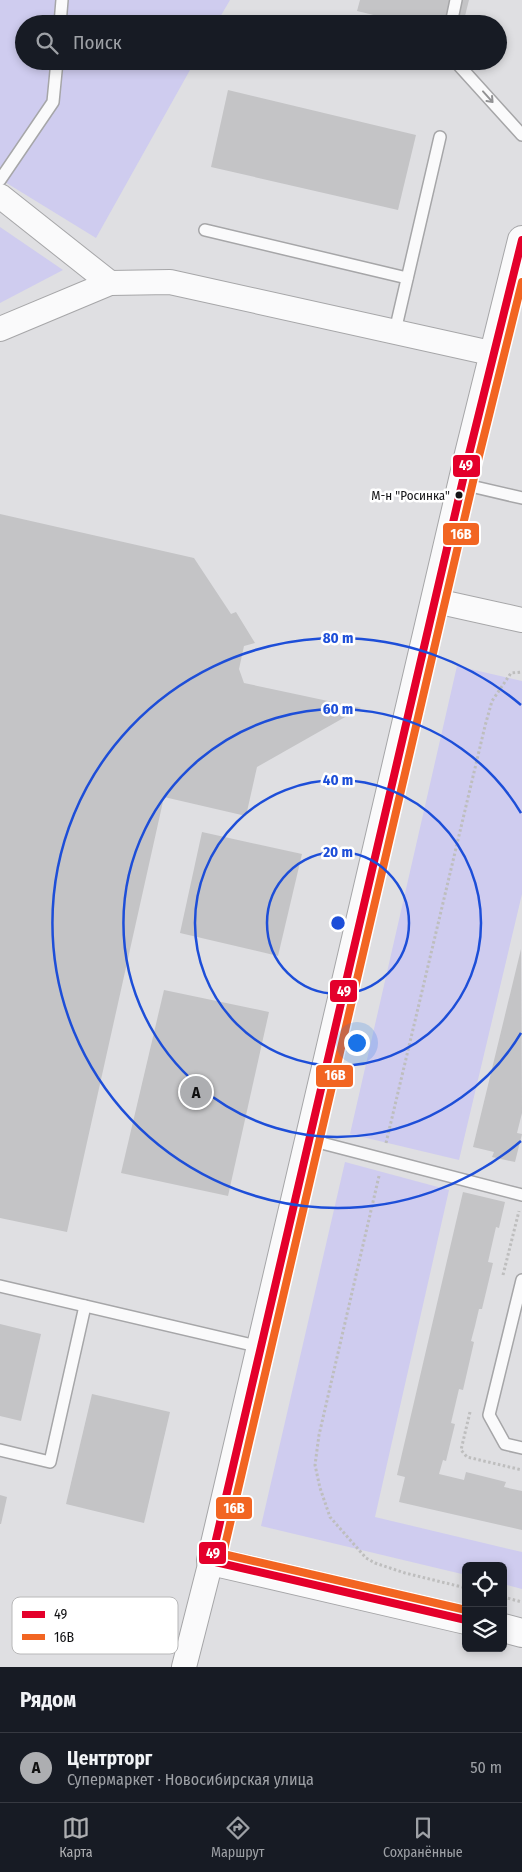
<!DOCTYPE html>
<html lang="ru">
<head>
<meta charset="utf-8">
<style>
  body { margin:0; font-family:"Fira Sans Condensed",sans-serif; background:#242831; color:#f1f3f6 }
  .controls { position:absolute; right:15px; bottom:15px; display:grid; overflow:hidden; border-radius:8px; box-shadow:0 2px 8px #0003 }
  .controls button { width:45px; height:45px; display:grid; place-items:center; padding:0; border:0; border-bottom:1px solid #363941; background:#171b24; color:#f1f3f6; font:25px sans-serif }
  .you { position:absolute; left:356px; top:1042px; width:18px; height:18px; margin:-12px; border:4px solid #fff; border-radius:50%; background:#1a73e8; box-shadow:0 0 0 8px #1a73e833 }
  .badge { display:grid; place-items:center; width:32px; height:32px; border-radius:50%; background:#adaeb1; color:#111; font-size:16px; font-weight:700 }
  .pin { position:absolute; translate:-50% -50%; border:2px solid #fff; box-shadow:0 1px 5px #0006 }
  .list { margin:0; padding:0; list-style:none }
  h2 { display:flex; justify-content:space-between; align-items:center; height:65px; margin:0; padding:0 20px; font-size:21px }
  h2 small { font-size:16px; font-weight:400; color:#9ea1a6 }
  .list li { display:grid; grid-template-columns:32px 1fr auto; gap:15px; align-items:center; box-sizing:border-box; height:70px; padding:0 20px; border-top:1px solid #363941 }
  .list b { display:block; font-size:19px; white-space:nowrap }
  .list p { margin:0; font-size:16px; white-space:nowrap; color:#9ea1a6 }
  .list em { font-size:16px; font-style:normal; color:#9ea1a6 }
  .icon { flex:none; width:28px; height:28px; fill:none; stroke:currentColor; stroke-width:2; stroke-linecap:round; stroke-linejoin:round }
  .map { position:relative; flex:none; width:522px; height:1667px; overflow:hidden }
  .search { position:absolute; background:#171b24; box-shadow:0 2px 8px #0003; left:15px; right:15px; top:15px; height:55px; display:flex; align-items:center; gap:12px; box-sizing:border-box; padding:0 18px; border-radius:28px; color:#9ea1a6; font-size:19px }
  .sheet { height:135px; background:#171b24 }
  nav { display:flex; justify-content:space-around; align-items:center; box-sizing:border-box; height:70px; border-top:1px solid #363941; background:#171b24; font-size:14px; color:#9ea1a6 }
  nav a { display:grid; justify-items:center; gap:2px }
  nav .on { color:#adaeb1 }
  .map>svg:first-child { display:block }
</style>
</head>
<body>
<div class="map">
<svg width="522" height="1667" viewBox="0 0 522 1667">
  <rect width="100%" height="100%" fill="#dfdfe2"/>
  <g fill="#cfccef">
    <path d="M0,0H230L216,24H24V61H195L96,238L0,179Z"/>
    <path d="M0,227L63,270L0,303Z"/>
    <path d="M457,666L522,681V894L459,1160L350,1134Z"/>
    <path d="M345,1162L449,1190L375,1517L522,1552V1589L503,1584V1566H466V1575L261,1526Z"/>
  </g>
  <g fill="#c4c4c6">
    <path d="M360,0H469L463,24H411L357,11Z"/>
    <path d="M228,90L416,135L398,210L211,167Z"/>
    <path d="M0,514L194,558L231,614L236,612L255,643L244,646L239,669L244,683L361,708L257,767L246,816L164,797L67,1232L0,1218Z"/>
    <path d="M202,832L302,854L278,956L180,933Z"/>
    <path d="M521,949L522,1113L517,1133L522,1134L515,1162L492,1157L494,1152L473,1147Z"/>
    <path d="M164,990L269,1012L228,1196L121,1173Z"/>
    <path d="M463,1192L505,1202L499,1228L496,1227L488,1262L493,1263L482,1309H479L475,1326L471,1341L474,1342L463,1390L459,1389L451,1423L455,1424L446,1461L443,1460L439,1474L464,1480L466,1472L506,1482L504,1487L522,1491V1530L399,1502L405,1477L397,1475Z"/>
    <path d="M0,1324L41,1334L21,1421L0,1416Z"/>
    <path d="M92,1394L170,1412L144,1523L66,1504Z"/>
    <path d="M0,1495L7,1497L1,1524H0Z"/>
  </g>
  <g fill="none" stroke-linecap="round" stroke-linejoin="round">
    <g stroke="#a6a6a8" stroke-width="14">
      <g id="lane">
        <path d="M60,24L62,0"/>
        <path d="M451,24L456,0"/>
        <path d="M455,61L522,135"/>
        <path d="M0,180L53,102L57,61"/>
        <path d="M205,230L407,278"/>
        <path d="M395,331L440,137"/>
        <path d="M462,484L522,498"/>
        <path d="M310,1140L522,1195"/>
        <path d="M522,1280L489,1415L505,1444L522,1448"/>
        <path d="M0,1286L261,1347"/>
        <path d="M0,1450L50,1462L85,1306"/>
      </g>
    </g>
    <g stroke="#a6a6a8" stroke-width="26">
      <g id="street">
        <path d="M0,196L110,283"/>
        <path d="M0,329L110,283L170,282L495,354"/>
        <path d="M436,601L522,620"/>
        <path d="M184,1667L211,1561"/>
      </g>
    </g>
    <g stroke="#a6a6a8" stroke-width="30">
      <g id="secondary">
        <path d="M466,1620L211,1561L469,454L522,240"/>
        <path d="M503,1628L522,1633"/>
      </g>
    </g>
    <g stroke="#bebebe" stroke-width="3" stroke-dasharray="2.5 2.5" stroke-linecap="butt">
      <path d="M386,1143L485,726L492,701L511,673L522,672"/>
      <path d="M379,1176L319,1435L315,1465L320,1488L330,1517L366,1558L375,1563L405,1573L466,1588"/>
      <path d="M503,1275L519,1211"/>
      <path d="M470,1412L461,1450L467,1457L522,1470"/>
      <path d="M503,1597L522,1602"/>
    </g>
    <use href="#lane" stroke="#fafafb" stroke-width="11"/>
    <use href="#street" stroke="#fafafb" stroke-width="24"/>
    <use href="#secondary" stroke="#fafafb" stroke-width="28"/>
    <g stroke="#fff" stroke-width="11">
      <path id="bus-1" d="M466,1620L211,1561L469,454L522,240"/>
    </g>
    <g stroke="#fff" stroke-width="11">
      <path id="bus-2" d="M466,1610L223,1554L479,456L522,282"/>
    </g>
    <use href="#bus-1" stroke="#e4002b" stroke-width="8"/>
    <use href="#bus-2" stroke="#f26522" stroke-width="8"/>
  </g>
  <defs><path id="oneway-shaft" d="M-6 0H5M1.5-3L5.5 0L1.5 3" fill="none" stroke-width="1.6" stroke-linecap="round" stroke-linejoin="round" transform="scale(1.25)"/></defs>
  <use stroke="#929294" href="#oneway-shaft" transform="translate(488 97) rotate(48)"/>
  <g fill="none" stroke="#1d4ed8" stroke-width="2.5">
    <circle cx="338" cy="923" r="71"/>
    <circle cx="338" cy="923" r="143"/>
    <path d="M521 1033A214 214 0 1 1 521 813"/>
    <path d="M521 1141A285 285 0 1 1 521 705"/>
  </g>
  <circle fill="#131315" stroke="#fff" stroke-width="2" cx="459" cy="495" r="4.5"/>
  <g text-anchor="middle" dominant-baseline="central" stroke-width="5" stroke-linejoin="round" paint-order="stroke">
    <g font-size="13" fill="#131315" stroke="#fff" text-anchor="end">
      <text x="450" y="495">М-н "Росинка"</text>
    </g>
  </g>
  <rect x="12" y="1597" width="166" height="57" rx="8" fill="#fff" stroke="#b8b8b9" stroke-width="1"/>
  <rect x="22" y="1611" width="23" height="7" fill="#e4002b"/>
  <rect x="22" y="1634" width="23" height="6" fill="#f26522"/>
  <g font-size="14" fill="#131315">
    <text x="54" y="1619">49</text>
    <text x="54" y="1642">16В</text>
  </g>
  <circle cx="338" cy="923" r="8" fill="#1d4ed8" stroke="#fff" stroke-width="2.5"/>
  <g font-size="15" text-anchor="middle" font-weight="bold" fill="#1d4ed8" stroke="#fff" stroke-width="5" stroke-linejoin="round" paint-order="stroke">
    <text x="338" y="643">80 m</text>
    <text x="338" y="714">60 m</text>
    <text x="338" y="785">40 m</text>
    <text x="338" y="857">20 m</text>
  </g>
  <g stroke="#fff" stroke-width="2">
    <rect x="452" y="454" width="29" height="24" rx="5" fill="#e4002b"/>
    <rect x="442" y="522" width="38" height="24" rx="5" fill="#f26522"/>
    <rect x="329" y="979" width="29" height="24" rx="5" fill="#e4002b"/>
    <rect x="315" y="1064" width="39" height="24" rx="5" fill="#f26522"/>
    <rect x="215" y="1496" width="38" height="24" rx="5" fill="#f26522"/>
    <rect x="198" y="1541" width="29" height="24" rx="5" fill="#e4002b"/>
  </g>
  <g font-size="14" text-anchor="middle" font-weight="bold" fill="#fff">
    <text x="466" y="470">49</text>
    <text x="461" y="539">16В</text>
    <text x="344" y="996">49</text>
    <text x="335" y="1080">16В</text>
    <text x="234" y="1513">16В</text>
    <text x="213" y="1558">49</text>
  </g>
</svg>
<div class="controls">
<button><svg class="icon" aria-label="locate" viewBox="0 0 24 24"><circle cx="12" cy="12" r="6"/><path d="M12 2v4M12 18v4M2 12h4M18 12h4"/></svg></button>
<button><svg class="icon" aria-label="layers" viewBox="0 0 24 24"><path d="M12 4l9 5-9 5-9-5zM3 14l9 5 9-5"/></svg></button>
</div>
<div class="you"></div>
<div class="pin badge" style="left:196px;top:1092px">A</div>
<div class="search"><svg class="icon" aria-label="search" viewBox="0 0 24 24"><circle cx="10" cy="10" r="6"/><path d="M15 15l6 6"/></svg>Поиск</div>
</div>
<section class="sheet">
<h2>Рядом<small></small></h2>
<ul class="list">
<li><span class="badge">A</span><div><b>Центрторг</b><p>Супермаркет · Новосибирская улица</p></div><em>50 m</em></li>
</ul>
</section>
<nav>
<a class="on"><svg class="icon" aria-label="map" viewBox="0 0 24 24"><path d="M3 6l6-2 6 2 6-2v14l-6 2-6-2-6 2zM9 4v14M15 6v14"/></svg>Карта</a>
<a><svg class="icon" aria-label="directions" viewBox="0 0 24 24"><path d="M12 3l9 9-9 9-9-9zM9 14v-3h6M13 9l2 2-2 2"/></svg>Маршрут</a>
<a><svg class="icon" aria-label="saved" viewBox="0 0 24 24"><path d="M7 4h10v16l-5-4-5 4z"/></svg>Сохранённые</a>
</nav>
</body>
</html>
